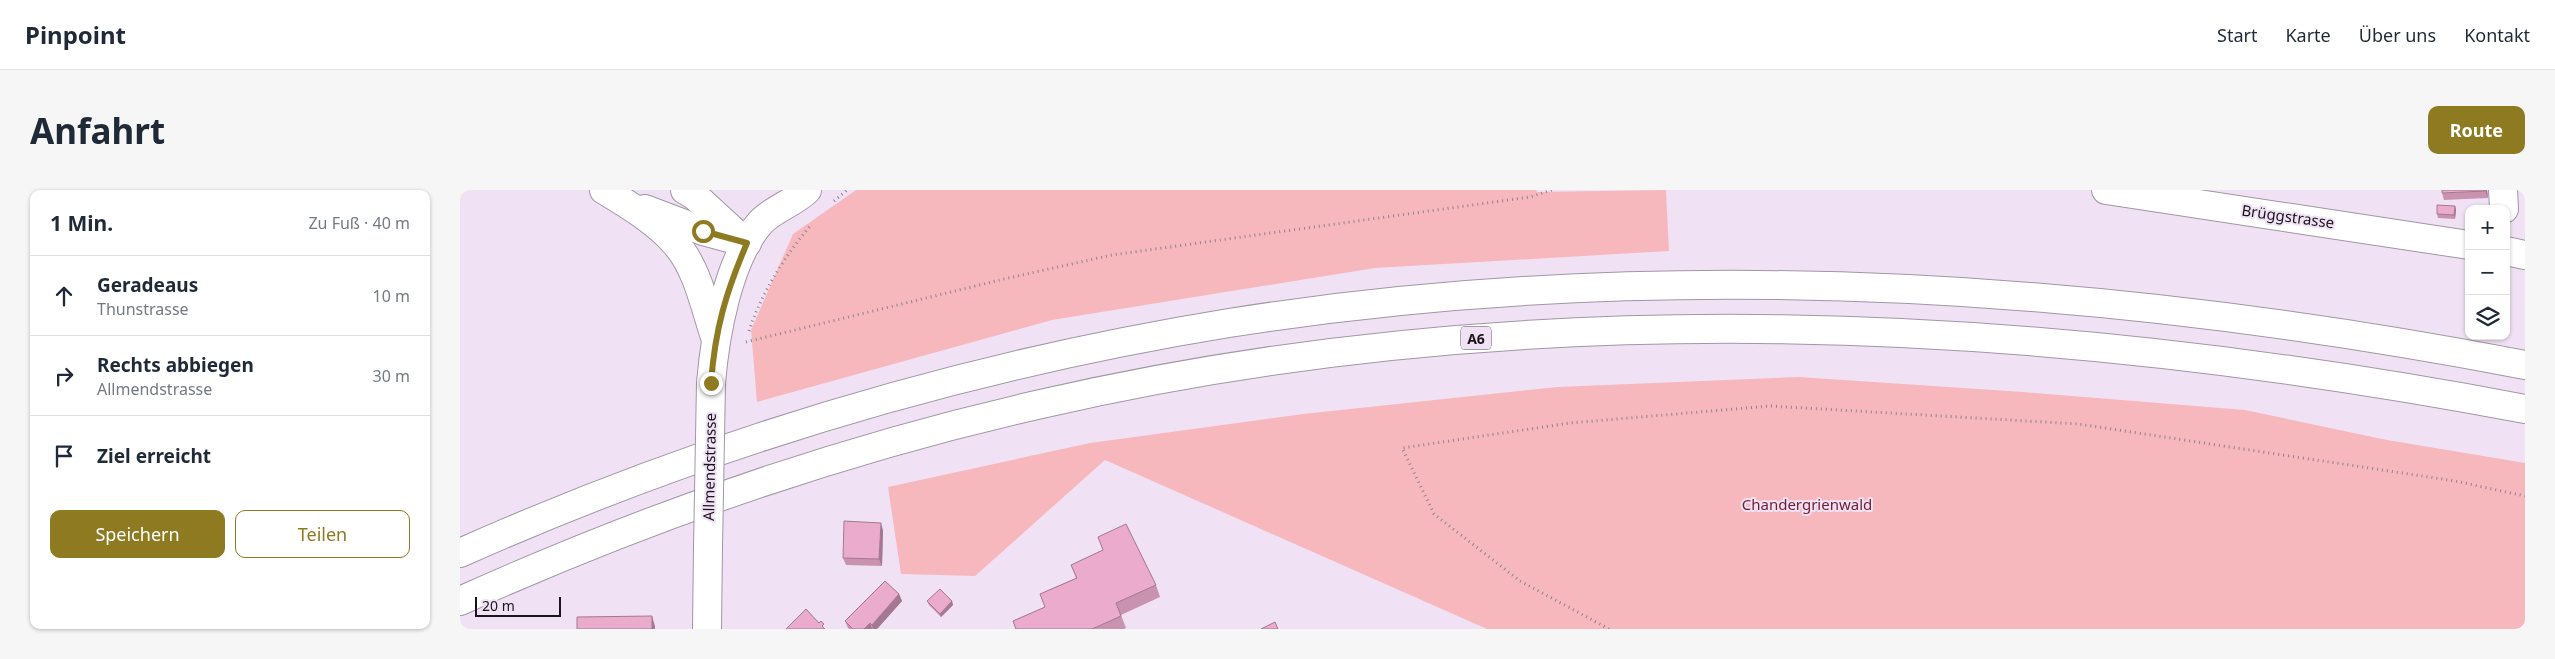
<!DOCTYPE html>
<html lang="de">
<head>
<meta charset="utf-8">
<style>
  body { margin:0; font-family:"Noto Sans",sans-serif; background:#f6f6f7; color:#1f2937 }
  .controls { position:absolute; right:15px; top:15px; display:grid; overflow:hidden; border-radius:10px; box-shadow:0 1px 4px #0004 }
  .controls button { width:45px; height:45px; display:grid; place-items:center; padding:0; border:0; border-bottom:1px solid #e0e1e3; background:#fff; color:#1f2937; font:25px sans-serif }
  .scale { position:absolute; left:15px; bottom:12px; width:86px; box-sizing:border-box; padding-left:5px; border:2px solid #1a151c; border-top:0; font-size:14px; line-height:18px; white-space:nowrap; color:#1a151c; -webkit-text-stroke:4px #f0e2f4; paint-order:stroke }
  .stop { position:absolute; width:15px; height:15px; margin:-11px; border:4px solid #8e7a20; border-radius:50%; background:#fff }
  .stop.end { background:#8e7a20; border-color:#fff; box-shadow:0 1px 5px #0008 }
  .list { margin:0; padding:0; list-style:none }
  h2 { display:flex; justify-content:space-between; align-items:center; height:65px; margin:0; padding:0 20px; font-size:21px }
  h2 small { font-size:16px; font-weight:400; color:#747a83 }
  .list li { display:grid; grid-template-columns:32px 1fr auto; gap:15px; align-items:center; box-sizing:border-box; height:80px; padding:0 20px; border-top:1px solid #e0e1e3 }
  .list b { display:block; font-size:19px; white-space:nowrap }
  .list p { margin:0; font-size:16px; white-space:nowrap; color:#747a83 }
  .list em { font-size:16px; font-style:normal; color:#747a83 }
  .actions { display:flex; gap:10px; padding:15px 20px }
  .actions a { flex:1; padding:11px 0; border:1px solid #8e7a20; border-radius:10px; text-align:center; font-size:18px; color:#8e7a20 }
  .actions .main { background:#8e7a20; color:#fff }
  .icon { flex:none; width:28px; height:28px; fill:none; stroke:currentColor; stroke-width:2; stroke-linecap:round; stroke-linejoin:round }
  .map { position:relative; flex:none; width:2065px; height:439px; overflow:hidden; border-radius:10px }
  header { display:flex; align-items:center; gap:30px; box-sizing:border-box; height:70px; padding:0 25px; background:#fff; border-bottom:1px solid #e0e1e3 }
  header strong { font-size:24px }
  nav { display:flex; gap:28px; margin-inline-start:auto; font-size:18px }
  .intro { display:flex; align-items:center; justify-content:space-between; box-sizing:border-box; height:120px; padding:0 30px }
  h1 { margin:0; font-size:35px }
  .button { padding:12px 22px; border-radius:10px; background:#8e7a20; color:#fff; font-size:18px; font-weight:700 }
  main { display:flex; gap:30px; padding:0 30px }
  aside { flex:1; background:#fff; border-radius:10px; box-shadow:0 1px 4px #0004 }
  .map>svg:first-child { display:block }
</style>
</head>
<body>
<header>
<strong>Pinpoint</strong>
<nav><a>Start</a><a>Karte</a><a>Über uns</a><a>Kontakt</a></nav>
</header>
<div class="intro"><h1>Anfahrt</h1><a class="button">Route</a></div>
<main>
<aside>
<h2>1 Min.<small>Zu Fuß · 40 m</small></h2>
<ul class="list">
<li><svg class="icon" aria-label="ahead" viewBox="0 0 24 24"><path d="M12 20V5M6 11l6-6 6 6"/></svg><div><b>Geradeaus</b><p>Thunstrasse</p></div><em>10 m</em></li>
<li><svg class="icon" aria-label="right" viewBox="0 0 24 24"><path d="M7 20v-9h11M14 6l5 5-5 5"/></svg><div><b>Rechts abbiegen</b><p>Allmendstrasse</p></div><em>30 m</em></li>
<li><svg class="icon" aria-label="arrive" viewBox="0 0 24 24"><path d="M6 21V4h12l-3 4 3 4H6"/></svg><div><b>Ziel erreicht</b></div></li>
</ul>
<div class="actions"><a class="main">Speichern</a><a>Teilen</a></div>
</aside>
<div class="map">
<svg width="2065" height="439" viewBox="0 0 2065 439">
  <rect width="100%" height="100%" fill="#f0e2f4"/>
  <g fill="#f7b8bd">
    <path d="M396,0H1076L1077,2L1206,0L1209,61L915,78L592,130L297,212L291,140L333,44Z"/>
    <path d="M1339,187L1563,202L1785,220L1927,250L2065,273V439H1027L645,270L515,386L441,384L428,297L630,253L843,224L1097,197Z"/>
  </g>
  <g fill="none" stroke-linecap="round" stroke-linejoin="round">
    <g stroke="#a295a6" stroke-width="30">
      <g id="minor">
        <path d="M144,0C169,15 197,32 216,54C238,79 245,118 256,150"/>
        <path d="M225,0L235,6L284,51"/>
        <path d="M1646,0L2009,55"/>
        <path d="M2043,0L2044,19"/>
        <path d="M185,19L243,41L287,53"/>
        <path d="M2046,61L2065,65"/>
      </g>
    </g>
    <g stroke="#a295a6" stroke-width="30">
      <g id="major">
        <path d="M251,193C255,145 268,70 300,33C311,20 334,13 347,0"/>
        <path d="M247,439L248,357"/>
      </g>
    </g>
    <g stroke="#a295a6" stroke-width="30">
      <g id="highway">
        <path d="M0,363C245,254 504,176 769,133C1199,65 1639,93 2065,175"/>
        <path d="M0,411C187,327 381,259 581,214C1070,101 1575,126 2065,219"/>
      </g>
    </g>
    <g stroke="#8d8390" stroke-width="3" stroke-dasharray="1 4" stroke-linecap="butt">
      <path d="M374,11L387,0"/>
      <path d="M289,141C302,102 324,67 351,35"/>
      <path d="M286,152L544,89L652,65L1070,7L1092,0"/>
      <path d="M1149,439L1060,391L974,324L942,258L1110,233L1310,216L1618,234L1995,291L2065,306"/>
    </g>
    <use href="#minor" stroke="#fff" stroke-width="28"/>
    <use href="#major" stroke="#fff" stroke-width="28"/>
    <use href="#highway" stroke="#fff" stroke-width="28"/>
    <g stroke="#a295a6" stroke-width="30" stroke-linecap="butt">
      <path id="major-bridge" d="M248,357L251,193"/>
    </g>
    <use href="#major-bridge" stroke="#fff" stroke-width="28"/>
  </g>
  <g fill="#c993b0">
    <path d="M2027,0L2028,8L1984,10L1982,3Z"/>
    <path d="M1995,16L1996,20L1995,29L1978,28L1977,24Z"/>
    <path d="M423,340L422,376L386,375L383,368Z"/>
    <path d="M638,347L696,395L700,407L661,425L666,438L664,439H556L553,431L585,417L580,404L616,388L611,375L643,360Z"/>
    <path d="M439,404L442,411L417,439H389L388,438L385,431Z"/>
    <path d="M467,411H492L493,415L481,427L469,415Z"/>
  </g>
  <g fill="#a47890">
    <path d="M2025,0H2027L2028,8Z"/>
    <path d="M1995,16L1996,20L1995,29L1994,25Z"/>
    <path d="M421,333L423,340L422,376L419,369Z"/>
    <path d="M439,404L442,411L417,439H413L412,435Z"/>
    <path d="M492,411L493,415L481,427L480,424Z"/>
    <path d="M192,426L195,436V439H192Z"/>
    <path d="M410,433L412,439H404Z"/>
  </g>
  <g fill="#eaabcd" stroke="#a47890">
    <path d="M1982,0H2025V1L1982,3Z"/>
    <path d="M1977,15L1995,16L1994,25L1977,24Z"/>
    <path d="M384,331L421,333L419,369L383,368Z"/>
    <path d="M666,334L696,395L656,413L661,426L632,439H556L553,431L585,417L580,404L617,388L611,375L643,360L638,347Z"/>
    <path d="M425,391L439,404L412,435L410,433L404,439H393L385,431Z"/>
    <path d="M480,399L492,411L480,424L467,411Z"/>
    <path d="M346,419L359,433L361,431L364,434L362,436L365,439H326Z"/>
    <path d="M192,426V439H117V427Z"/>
    <path d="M815,432L818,439H801Z"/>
  </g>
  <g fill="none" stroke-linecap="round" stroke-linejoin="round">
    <path stroke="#8e7a20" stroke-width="6" d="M243,41L287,53C266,102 255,139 251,193"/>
  </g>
  <g text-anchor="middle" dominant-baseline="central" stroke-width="4" stroke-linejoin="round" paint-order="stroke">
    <rect fill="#f0e2f4" stroke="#5a525d" stroke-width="1" x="1001" y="136.5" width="30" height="23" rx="4"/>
    <g font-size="14" font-weight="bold" fill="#1a151c">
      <text x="1016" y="148">A6</text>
    </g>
    <g font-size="15" fill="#1a151c" stroke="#f0e2f4">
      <text transform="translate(1828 26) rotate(8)">Brüggstrasse</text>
      <text transform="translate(249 277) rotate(-89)">Allmendstrasse</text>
    </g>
    <g font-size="15" fill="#6f1c2d" stroke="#f0e2f4">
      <text x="1347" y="314">Chandergrienwald</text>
    </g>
  </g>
</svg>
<div class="controls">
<button>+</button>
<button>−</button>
<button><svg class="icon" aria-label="layers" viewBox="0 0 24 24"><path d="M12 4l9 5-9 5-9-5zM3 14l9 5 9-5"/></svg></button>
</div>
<div class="scale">20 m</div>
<div class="stop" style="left:243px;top:41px"></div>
<div class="stop end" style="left:251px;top:193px"></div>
</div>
</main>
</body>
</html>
